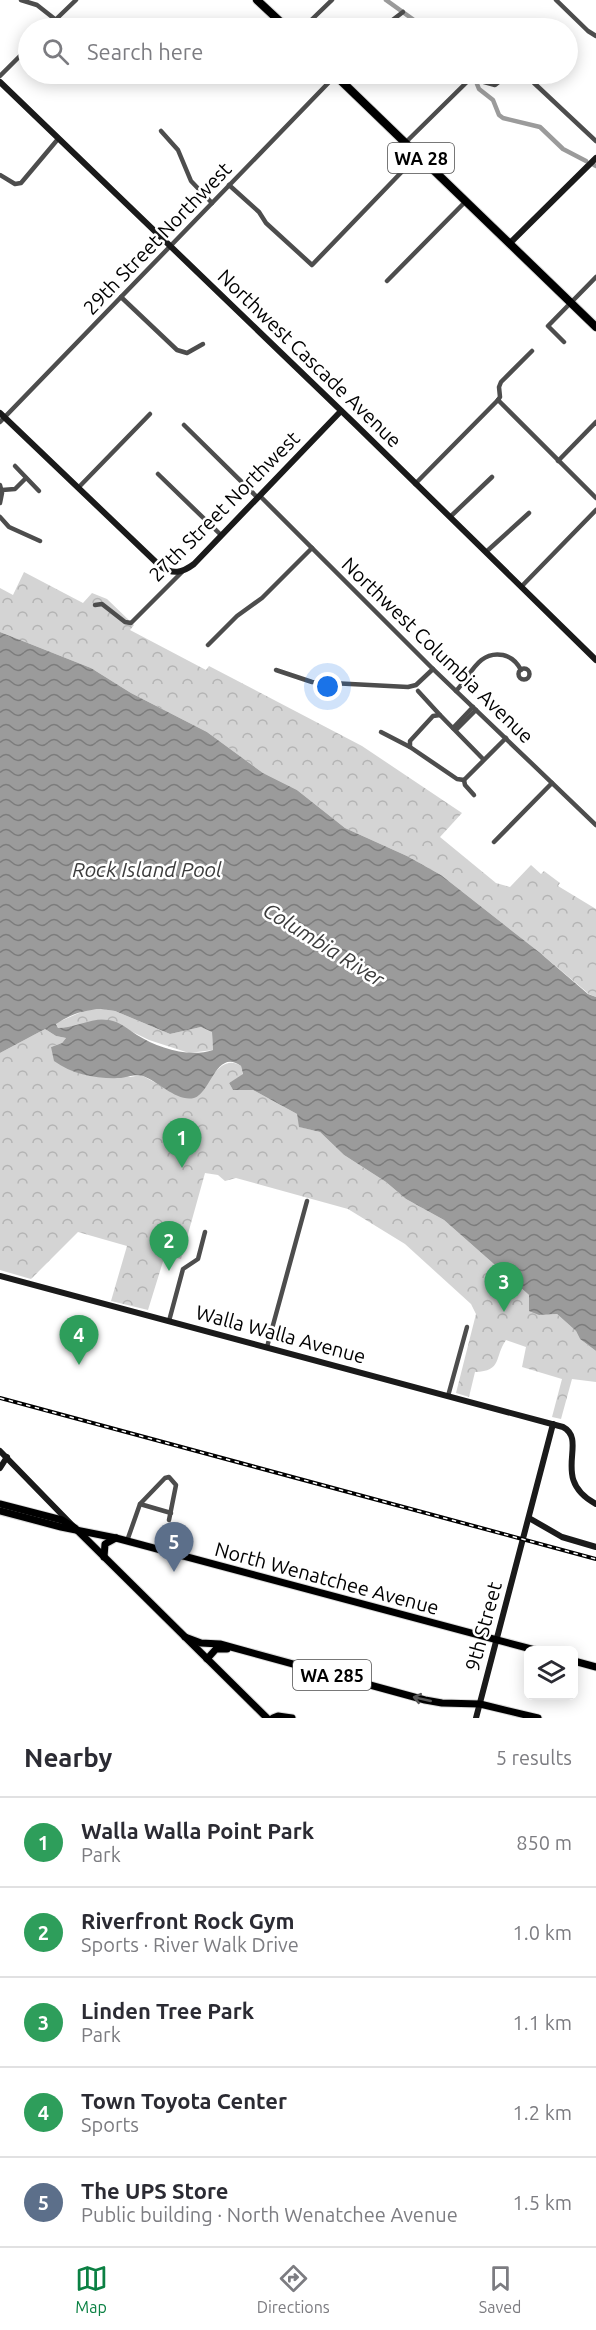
<!DOCTYPE html>
<html lang="en">
<head>
<meta charset="utf-8">
<style>
  body { margin:0; font-family:Ubuntu,sans-serif; background:#f7f7f7; color:#2b2b33 }
  .controls { position:absolute; right:18px; bottom:18px; display:grid; overflow:hidden; border-radius:9px; box-shadow:0 3px 15px #0003 }
  .controls button { width:54px; height:54px; display:grid; place-items:center; padding:0; border:0; border-bottom:2px solid #e1e1e2; background:#fff; color:#2b2b33; font:30px sans-serif }
  .you { position:absolute; left:328px; top:687px; width:21px; height:21px; margin:-15px; border:4px solid #fff; border-radius:50%; background:#1a73e8; box-shadow:0 0 0 9px #1a73e833 }
  .badge { display:grid; place-items:center; width:39px; height:39px; border-radius:50%; background:#0b8043; color:#fff; font-size:20px; font-weight:700 }
  .pin { position:absolute; translate:-50% -50px; filter:drop-shadow(0 2px 3px #0008) }
  .pin::after { content:''; position:absolute; top:32px; width:21px; height:18px; background:inherit; clip-path:polygon(0 0,100% 0,50% 100%) }
  .list { margin:0; padding:0; list-style:none }
  h2 { display:flex; justify-content:space-between; align-items:center; height:78px; margin:0; padding:0 24px; font-size:26px }
  h2 small { font-size:20px; font-weight:400; color:#7c7c81 }
  .list li { display:grid; grid-template-columns:39px 1fr auto; gap:18px; align-items:center; box-sizing:border-box; height:90px; padding:0 24px; border-top:2px solid #e1e1e2 }
  .list b { display:block; font-size:22px; white-space:nowrap }
  .list p { margin:0; font-size:20px; white-space:nowrap; color:#7c7c81 }
  .list em { font-size:20px; font-style:normal; color:#7c7c81 }
  .icon { flex:none; width:33px; height:33px; fill:none; stroke:currentColor; stroke-width:2; stroke-linecap:round; stroke-linejoin:round }
  .map { position:relative; flex:none; width:596px; height:1718px; overflow:hidden }
  .search { position:absolute; background:#fff; box-shadow:0 3px 15px #0003; left:18px; right:18px; top:18px; height:66px; display:flex; align-items:center; gap:15px; box-sizing:border-box; padding:0 21px; border-radius:33px; color:#7c7c81; font-size:22px }
  .sheet { height:528px; background:#fff }
  nav { display:flex; justify-content:space-around; align-items:center; box-sizing:border-box; height:84px; border-top:2px solid #e1e1e2; background:#fff; font-size:16px; color:#7c7c81 }
  nav a { display:grid; justify-items:center; gap:3px }
  nav .on { color:#0b8043 }
  .map>svg:first-child { display:block }
</style>
</head>
<body>
<div class="map">
<svg width="596" height="1718" viewBox="0 0 596 1718">
  <defs>
    <pattern id="park-crowns" width="20" height="18" patternUnits="userSpaceOnUse" patternTransform="scale(1.5)"><rect width="20" height="18" fill="#d4d4d4"/><path d="M2 6a3 3 0 1 1 6 0M12 15a3 3 0 1 1 6 0" fill="none" stroke="#b4b4b4"/></pattern>
    <pattern id="water-waves" width="16" height="10" patternUnits="userSpaceOnUse" patternTransform="scale(1.5)"><rect width="16" height="10" fill="#9b9b9b"/><path d="M0 5q4-4 8 0t8 0" fill="none" stroke="#7c7c7c"/></pattern>
  </defs>
  <rect width="100%" height="100%" fill="#fff"/>
  <g fill="url(#park-crowns)">
    <path d="M24,572L83,603L92,593L107,599L134,625L130,630L206,670L209,666L362,746L462,813L440,837L496,883L510,887L531,865L541,874L544,871L560,883L558,886L596,909V997L589,994L539,952L441,875L407,856L345,828L297,790L263,773L207,732L131,693L91,668L0,632V588L13,595Z"/>
    <path d="M101,1009L115,1011L170,1034L201,1027L212,1031L213,1050L189,1053L149,1040L106,1019L66,1028H58L56,1023L86,1010Z"/>
    <path d="M45,1029L56,1036L66,1038L62,1043L51,1047L130,1077L141,1075L180,1096H198C208,1082 222,1053 241,1066L243,1075L229,1083L233,1090H253L297,1114L300,1127L320,1132L344,1155L386,1182L406,1199L444,1220L529,1295L530,1300L539,1315L557,1314L576,1331L580,1339L596,1351V1382L572,1379L561,1419L552,1417L562,1379L522,1367L526,1347L506,1340C494,1357 503,1371 475,1372L469,1397L456,1393L476,1314L471,1304L405,1244L348,1209L236,1178L225,1181L218,1175L205,1173L181,1259L165,1255L148,1310L111,1301L127,1246L78,1232L31,1279L0,1270V1053Z"/>
  </g>
  <path fill="url(#water-waves)" fill-rule="evenodd" d="M0,632L91,668L131,693L207,732L263,773L297,790L345,828L407,856L441,875L539,952L588,994L596,997V1351L580,1339L576,1331L557,1314L539,1315L529,1311V1295L444,1220L406,1199L386,1182L344,1155L320,1132L299,1127L297,1114L253,1090H233L229,1083L243,1074L241,1066C216,1048 211,1093 194,1098C177,1102 159,1082 143,1076C137,1074 127,1077 121,1078C97,1079 73,1075 54,1061L51,1047L62,1043L66,1038L56,1036L45,1029L0,1053ZM101,1009L115,1011L170,1034L201,1027L212,1032L213,1050C189,1058 158,1048 137,1035C128,1029 120,1022 109,1020C93,1017 75,1028 58,1028L56,1024C71,1014 84,1010 101,1009Z"/>
  <g fill="none" stroke-linecap="round" stroke-linejoin="round">
    <g stroke="#9b9b9b" stroke-width="4.5">
      <path d="M386,0L425,28"/>
      <path d="M473,74L479,89L493,100L499,115L503,118L540,127L563,149L586,161"/>
      <path d="M594,165L596,166"/>
    </g>
    <g stroke="#dbdbdb" stroke-width="9">
      <g id="primary">
        <path d="M0,1504L62,1520L75,1528L267,1718"/>
        <path d="M0,1511L61,1527L116,1538L535,1650"/>
        <path d="M104,1557L105,1544L116,1538"/>
        <path d="M185,1637L201,1643L220,1644L425,1700L442,1703L480,1704L538,1718"/>
        <path d="M207,1659L216,1649H227"/>
        <path d="M574,1661L596,1667"/>
        <path d="M273,1718L278,1716L292,1718"/>
      </g>
    </g>
    <g stroke="#dbdbdb" stroke-width="10">
      <g id="highway">
        <path d="M257,0L287,28"/>
        <path d="M334,74L596,327"/>
      </g>
    </g>
    <g stroke="#4d4d4d" stroke-width="4.5">
      <path d="M21,0L37,5L56,20"/>
      <path d="M556,0L588,31L596,36"/>
      <path d="M47,28L76,0"/>
      <path d="M303,28L332,0"/>
      <path d="M382,28L403,12"/>
      <path d="M544,74L534,83L596,141"/>
      <path d="M0,76L28,48"/>
      <path d="M161,131L178,150L191,181L212,203"/>
      <path d="M405,143L473,76L477,74L484,82L495,85L509,74"/>
      <path d="M0,175L15,184L21,183L58,139"/>
      <path d="M229,185L259,212L266,223L312,265L418,155"/>
      <path d="M387,281L466,201"/>
      <path d="M121,297L177,350L187,353L203,344"/>
      <path d="M564,342L548,326L596,277"/>
      <path d="M498,400L596,498"/>
      <path d="M498,400L500,397L499,387L501,382L532,351"/>
      <path d="M0,422L336,75"/>
      <path d="M184,425L258,498"/>
      <path d="M558,461L596,422"/>
      <path d="M15,466L39,491"/>
      <path d="M158,474L221,535"/>
      <path d="M415,484L498,400"/>
      <path d="M0,485L2,493L0,503"/>
      <path d="M78,488L150,414"/>
      <path d="M2,490L15,489L26,478"/>
      <path d="M260,496L433,669L596,825"/>
      <path d="M0,517L9,527L40,541"/>
      <path d="M450,517L492,477"/>
      <path d="M486,552L529,513"/>
      <path d="M521,587L596,510"/>
      <path d="M95,605L102,604L125,622L131,623L182,572"/>
      <path d="M208,645L237,616L262,598L312,548"/>
      <circle cx="524" cy="674" r="5.5"/>
      <path d="M276,670L312,682L408,687L416,685L433,669"/>
      <path d="M418,691L440,715"/>
      <path d="M456,691C470,677 478,650 503,655C512,657 517,662 521,670"/>
      <path d="M453,728L473,707"/>
      <path d="M456,730L476,710"/>
      <path d="M381,732L410,747"/>
      <path d="M484,760L440,715L433,716L410,741V747L457,779L464,780L506,738"/>
      <path d="M464,780L465,785L474,795"/>
      <path d="M494,842L552,783"/>
      <path d="M169,1321L183,1269L198,1259L205,1232"/>
      <path d="M267,1347L307,1201"/>
      <path d="M448,1396L467,1327"/>
      <path d="M140,1504L171,1513"/>
      <path d="M127,1541L140,1504L165,1478L169,1477L176,1485L169,1520"/>
    </g>
    <g stroke="#1a1a1a" stroke-width="6">
      <path d="M0,82L356,425L596,660"/>
      <path d="M510,243L596,158"/>
      <path d="M0,413L160,566C173,575 182,573 194,564L341,411"/>
      <path d="M0,1276L563,1427C589,1441 549,1479 596,1504"/>
      <path d="M0,1451L73,1526"/>
      <path d="M0,1468L7,1457"/>
      <path d="M529,1518L562,1537L596,1547"/>
      <path d="M476,1718L553,1424"/>
    </g>
    <use href="#primary" stroke="#000" stroke-width="7"/>
    <use href="#highway" stroke="#000" stroke-width="8"/>
    <g stroke="#000" stroke-width="4">
      <path id="rail" d="M0,1398L596,1559"/>
    </g>
    <use href="#rail" stroke="#fff" stroke-width="1.5" stroke-dasharray="4.5" stroke-linecap="butt"/>
  </g>
  <defs><path id="oneway-shaft" d="M-6 0H5M1.5-3L5.5 0L1.5 3" fill="none" stroke-width="1.6" stroke-linecap="round" stroke-linejoin="round" transform="scale(1.5)"/></defs>
  <use stroke="#595959" href="#oneway-shaft" transform="translate(422 1699) rotate(-167)"/>
  <g text-anchor="middle" dominant-baseline="central" stroke-width="5" stroke-linejoin="round" paint-order="stroke">
    <g fill="#fff" stroke="#4c4c4c" stroke-width="1.5">
      <rect x="388" y="143" width="66" height="30" rx="4.5"/>
      <rect x="293" y="1660" width="78" height="30" rx="4.5"/>
    </g>
    <g font-size="18" font-weight="bold" fill="#000">
      <text x="421" y="158">WA 28</text>
      <text x="332" y="1675">WA 285</text>
    </g>
    <g font-size="20" fill="#000" stroke="#fff">
      <text transform="translate(157 238) rotate(-46)">29th Street Northwest</text>
      <text transform="translate(310 358) rotate(44)">Northwest Cascade Avenue</text>
      <text transform="translate(224 506) rotate(-45)">27th Street Northwest</text>
      <text transform="translate(438 650) rotate(44)">Northwest Columbia Avenue</text>
      <text transform="translate(281 1334) rotate(15)">Walla Walla Avenue</text>
      <text transform="translate(327 1578) rotate(15)">North Wenatchee Avenue</text>
      <text transform="translate(483 1626) rotate(-75)">9th Street</text>
    </g>
    <g font-size="21" font-style="italic" fill="#3c3c3c" stroke="#fff">
      <text x="147" y="869">Rock Island Pool</text>
      <text transform="translate(324 944) rotate(32)">Columbia River</text>
    </g>
  </g>
</svg>
<div class="controls">
<button><svg class="icon" aria-label="layers" viewBox="0 0 24 24"><path d="M12 4l9 5-9 5-9-5zM3 14l9 5 9-5"/></svg></button>
</div>
<div class="you"></div>
<div class="pin badge" style="left:182px;top:1168px;background:#2e9e5b">1</div>
<div class="pin badge" style="left:169px;top:1271px;background:#2e9e5b">2</div>
<div class="pin badge" style="left:504px;top:1312px;background:#2e9e5b">3</div>
<div class="pin badge" style="left:79px;top:1365px;background:#2e9e5b">4</div>
<div class="pin badge" style="left:174px;top:1572px;background:#5c6f8a">5</div>
<div class="search"><svg class="icon" aria-label="search" viewBox="0 0 24 24"><circle cx="10" cy="10" r="6"/><path d="M15 15l6 6"/></svg>Search here</div>
</div>
<section class="sheet">
<h2>Nearby<small>5 results</small></h2>
<ul class="list">
<li><span class="badge" style="background:#2e9e5b">1</span><div><b>Walla Walla Point Park</b><p>Park</p></div><em>850 m</em></li>
<li><span class="badge" style="background:#2e9e5b">2</span><div><b>Riverfront Rock Gym</b><p>Sports · River Walk Drive</p></div><em>1.0 km</em></li>
<li><span class="badge" style="background:#2e9e5b">3</span><div><b>Linden Tree Park</b><p>Park</p></div><em>1.1 km</em></li>
<li><span class="badge" style="background:#2e9e5b">4</span><div><b>Town Toyota Center</b><p>Sports</p></div><em>1.2 km</em></li>
<li><span class="badge" style="background:#5c6f8a">5</span><div><b>The UPS Store</b><p>Public building · North Wenatchee Avenue</p></div><em>1.5 km</em></li>
</ul>
</section>
<nav>
<a class="on"><svg class="icon" aria-label="map" viewBox="0 0 24 24"><path d="M3 6l6-2 6 2 6-2v14l-6 2-6-2-6 2zM9 4v14M15 6v14"/></svg>Map</a>
<a><svg class="icon" aria-label="directions" viewBox="0 0 24 24"><path d="M12 3l9 9-9 9-9-9zM9 14v-3h6M13 9l2 2-2 2"/></svg>Directions</a>
<a><svg class="icon" aria-label="saved" viewBox="0 0 24 24"><path d="M7 4h10v16l-5-4-5 4z"/></svg>Saved</a>
</nav>
</body>
</html>
